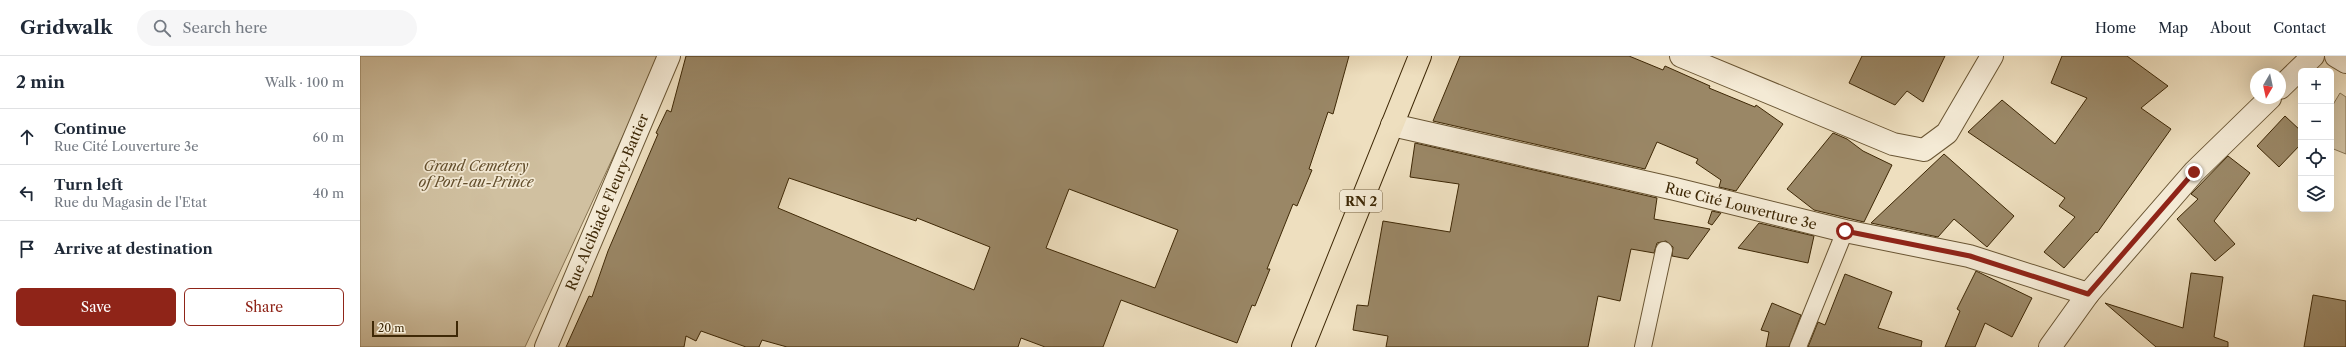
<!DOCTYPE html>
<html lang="en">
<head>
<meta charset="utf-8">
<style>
  body { margin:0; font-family:"Libre Caslon Text",serif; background:#f6f6f7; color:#1f2937 }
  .controls { position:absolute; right:12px; top:12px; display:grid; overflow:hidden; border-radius:6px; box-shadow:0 4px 16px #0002 }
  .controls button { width:36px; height:36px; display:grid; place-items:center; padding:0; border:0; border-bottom:1px solid #e0e1e3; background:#fff; color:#1f2937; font:20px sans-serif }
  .compass { position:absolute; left:1890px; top:12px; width:36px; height:36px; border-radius:50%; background:#fff; box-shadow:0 4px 16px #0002; rotate:189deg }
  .scale { position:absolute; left:12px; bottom:10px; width:86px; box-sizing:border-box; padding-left:4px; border:2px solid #3e2806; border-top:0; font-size:11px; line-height:14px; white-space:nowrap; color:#3e2806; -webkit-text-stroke:3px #f4ead5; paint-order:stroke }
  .stop { position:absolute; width:12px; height:12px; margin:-9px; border:3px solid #8f2418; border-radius:50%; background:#fff }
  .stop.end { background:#8f2418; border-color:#fff; box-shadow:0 1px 4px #0008 }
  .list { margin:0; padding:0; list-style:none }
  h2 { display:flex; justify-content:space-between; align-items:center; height:52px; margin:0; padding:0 16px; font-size:17px }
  h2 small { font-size:13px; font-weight:400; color:#747a83 }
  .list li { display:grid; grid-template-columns:26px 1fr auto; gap:12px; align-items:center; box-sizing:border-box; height:56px; padding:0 16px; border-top:1px solid #e0e1e3 }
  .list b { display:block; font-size:15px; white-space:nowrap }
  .list p { margin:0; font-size:13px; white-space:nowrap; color:#747a83 }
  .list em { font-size:13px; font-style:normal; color:#747a83 }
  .actions { display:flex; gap:8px; padding:12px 16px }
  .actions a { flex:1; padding:9px 0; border:1px solid #8f2418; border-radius:6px; text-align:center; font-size:14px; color:#8f2418 }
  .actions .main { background:#8f2418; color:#fff }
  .icon { flex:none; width:22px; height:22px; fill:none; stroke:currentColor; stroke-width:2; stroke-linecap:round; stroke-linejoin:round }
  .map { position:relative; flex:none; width:1986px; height:291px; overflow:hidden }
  header { display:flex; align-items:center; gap:24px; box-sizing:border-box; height:56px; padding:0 20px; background:#fff; border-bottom:1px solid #e0e1e3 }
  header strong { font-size:19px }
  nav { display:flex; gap:22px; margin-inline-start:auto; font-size:14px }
  .search { width:280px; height:36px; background:#f6f6f7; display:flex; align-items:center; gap:10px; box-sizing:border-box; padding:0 14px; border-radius:22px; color:#747a83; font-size:15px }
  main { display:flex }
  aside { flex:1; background:#fff }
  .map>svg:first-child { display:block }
</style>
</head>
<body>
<header>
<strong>Gridwalk</strong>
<div class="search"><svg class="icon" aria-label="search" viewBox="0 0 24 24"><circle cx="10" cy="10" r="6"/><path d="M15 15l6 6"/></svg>Search here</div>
<nav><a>Home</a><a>Map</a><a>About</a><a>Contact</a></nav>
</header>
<main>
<aside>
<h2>2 min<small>Walk · 100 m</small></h2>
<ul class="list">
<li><svg class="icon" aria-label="ahead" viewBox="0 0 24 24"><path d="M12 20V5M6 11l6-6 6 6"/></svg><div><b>Continue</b><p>Rue Cité Louverture 3e</p></div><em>60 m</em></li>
<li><svg class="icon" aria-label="left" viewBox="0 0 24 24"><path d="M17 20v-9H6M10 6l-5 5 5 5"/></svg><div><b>Turn left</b><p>Rue du Magasin de l'Etat</p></div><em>40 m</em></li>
<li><svg class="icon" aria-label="arrive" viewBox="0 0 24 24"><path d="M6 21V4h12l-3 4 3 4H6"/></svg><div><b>Arrive at destination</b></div></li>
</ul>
<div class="actions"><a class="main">Save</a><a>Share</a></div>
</aside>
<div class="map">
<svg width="1986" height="291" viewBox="0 0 1986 291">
  <rect width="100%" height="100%" fill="#eedfbf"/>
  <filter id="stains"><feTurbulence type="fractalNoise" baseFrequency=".005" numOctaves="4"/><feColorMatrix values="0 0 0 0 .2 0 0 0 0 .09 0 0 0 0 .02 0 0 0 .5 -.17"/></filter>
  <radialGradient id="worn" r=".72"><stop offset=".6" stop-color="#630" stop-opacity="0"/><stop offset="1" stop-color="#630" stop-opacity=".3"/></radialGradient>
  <g fill="#d0c0a0" stroke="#877453">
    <path d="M0,0H300L165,291H0Z"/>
    <path d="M1980,37L1986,41V98L1971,92V52Z"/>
  </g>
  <g fill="#9a8766" stroke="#3e2806" fill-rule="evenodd">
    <path d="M326,0H989L973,58L968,56L949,113L952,114L937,150L933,148L907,213H910L895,250L892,249L877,287L761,244L743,291H685L661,282L658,291H427L402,284L399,291H386L341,275L336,285L326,280L324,291H206L229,240L232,241L248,195L298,78L296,77L307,54L311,56ZM429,122L556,165L557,162L630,191L614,234L418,152ZM709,133L818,174L795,232L686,192Z"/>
    <path d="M1100,0H1269L1303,14L1305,10L1350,30L1349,32L1395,51L1396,49L1423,68L1376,135L1359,131L1361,124L1336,107L1338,103L1297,86L1285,113L1073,65Z"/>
    <path d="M1502,0H1585L1563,46L1547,35L1535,49L1489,27Z"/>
    <path d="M1702,0H1767L1808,30L1781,52L1811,73L1737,177L1736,176L1704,212L1684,196L1715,161L1699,150L1705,142L1608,76L1642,44L1695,88L1727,42L1691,27Z"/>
    <path d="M1925,60L1941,75V88L1919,111L1897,90Z"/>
    <path d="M1473,77L1487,83L1503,95L1532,109L1504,166L1454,154L1427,133Z"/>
    <path d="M1055,87L1297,142L1294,163L1350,173L1328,203L1312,200L1313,191L1306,185L1297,187L1294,197L1271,193L1260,245L1238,240L1228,291H1026L1028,280L993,274L997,249L1008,250L1023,165L1090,176L1099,128L1050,121Z"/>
    <path d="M1584,98L1654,160L1627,191L1594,163L1578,181L1511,167Z"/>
    <path d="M1868,100L1890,117L1854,165L1875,188L1855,205L1817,163L1838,143L1831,138Z"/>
    <path d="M1352,155L1361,157L1352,169L1348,167Z"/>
    <path d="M1399,167L1454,180L1448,207L1378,192Z"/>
    <path d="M1616,215L1672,242L1652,281L1625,267L1615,291H1585L1600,255L1597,253Z"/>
    <path d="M1831,217L1863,221L1854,281L1868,286V291H1796L1745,247L1823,272Z"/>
    <path d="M1485,218L1532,236L1518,272L1562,285L1561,291H1448L1458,266L1465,269Z"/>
    <path d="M1953,239L1986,245V291H1944Z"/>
    <path d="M1412,247L1441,259L1429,291H1406L1409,276L1401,274Z"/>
  </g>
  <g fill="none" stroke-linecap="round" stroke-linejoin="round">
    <g stroke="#6a5634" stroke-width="18">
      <g id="lane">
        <path d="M1283,291L1304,194"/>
        <path d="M1438,291L1485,175"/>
      </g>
    </g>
    <g stroke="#6a5634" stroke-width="24">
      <g id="street">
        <path d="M1321,0L1533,88L1564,94L1587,77L1632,0"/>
        <path d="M1976,0L1986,6"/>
        <path d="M1920,32L1953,0"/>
        <path d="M1032,69L1315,133L1485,175L1609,200L1728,238"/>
        <path d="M186,291L309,0"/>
        <path d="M1690,291L1728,238L1834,116L1910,42"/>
      </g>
    </g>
    <g stroke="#3e2806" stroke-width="24">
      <path id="primary" d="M943,291L1060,0"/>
    </g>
    <use href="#lane" stroke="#f4ead5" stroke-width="16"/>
    <use href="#street" stroke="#f4ead5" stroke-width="22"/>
    <use href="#primary" stroke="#eedfbf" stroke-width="22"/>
  </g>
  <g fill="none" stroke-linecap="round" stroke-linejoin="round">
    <path stroke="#8f2418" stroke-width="5" d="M1485,175L1610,200L1728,238L1834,116"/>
  </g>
  <g text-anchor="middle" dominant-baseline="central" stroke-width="3.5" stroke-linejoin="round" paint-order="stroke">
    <rect fill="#f4ead5" stroke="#756244" stroke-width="1" x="980" y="134" width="42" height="22" rx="3"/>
    <g font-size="13" font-weight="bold" fill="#3e2806">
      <text x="1001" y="145">RN 2</text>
    </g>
    <g font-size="14" font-style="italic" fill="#624e2c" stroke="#f4ead5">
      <text x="116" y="110">Grand Cemetery<tspan x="116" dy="16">of Port-au-Prince</tspan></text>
    </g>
    <g font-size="14" fill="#3e2806" stroke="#f4ead5">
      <text transform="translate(247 146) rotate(-67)">Rue Alcibiade Fleury-Battier</text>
      <text transform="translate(1381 150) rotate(14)">Rue Cité Louverture 3e</text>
    </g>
  </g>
  <rect width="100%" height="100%" filter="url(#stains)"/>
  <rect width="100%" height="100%" fill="url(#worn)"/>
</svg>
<div class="controls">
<button>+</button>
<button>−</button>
<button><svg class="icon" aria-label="locate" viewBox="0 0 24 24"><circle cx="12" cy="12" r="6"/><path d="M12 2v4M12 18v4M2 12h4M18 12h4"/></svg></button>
<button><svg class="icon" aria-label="layers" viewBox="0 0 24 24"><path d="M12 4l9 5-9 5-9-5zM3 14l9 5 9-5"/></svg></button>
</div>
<svg class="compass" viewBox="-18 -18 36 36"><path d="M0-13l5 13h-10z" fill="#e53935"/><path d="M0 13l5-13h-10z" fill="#747a83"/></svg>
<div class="scale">20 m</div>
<div class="stop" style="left:1485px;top:175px"></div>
<div class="stop end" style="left:1834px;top:116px"></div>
</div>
</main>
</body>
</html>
